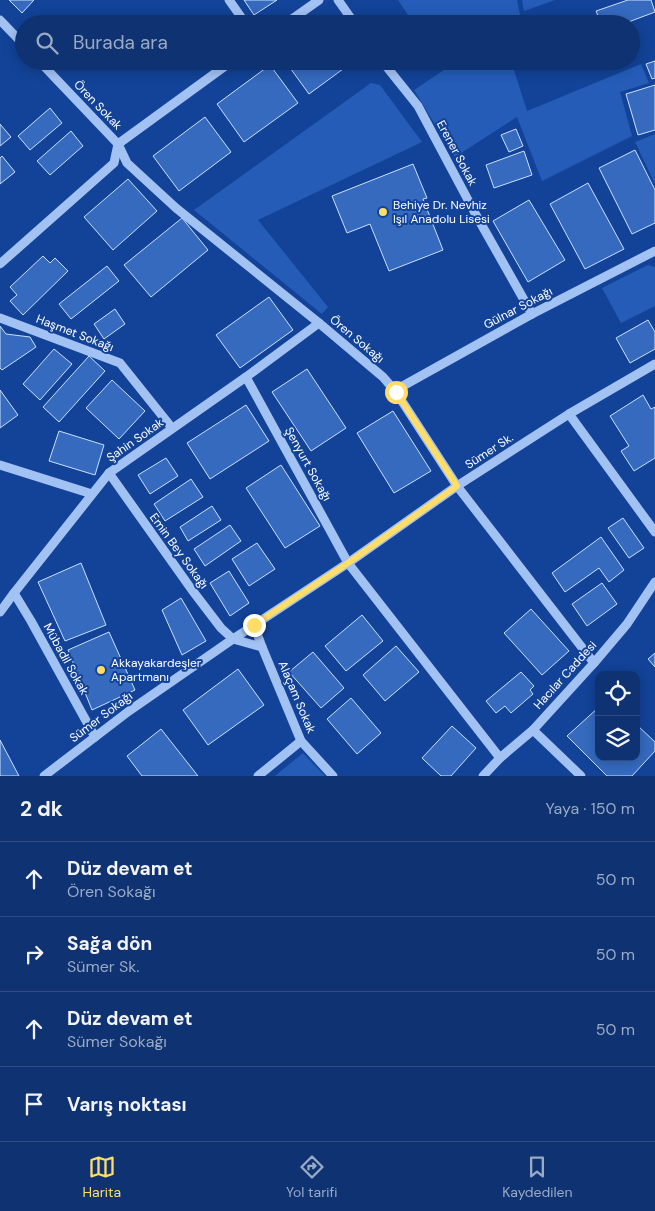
<!DOCTYPE html>
<html lang="tr">
<head>
<meta charset="utf-8">
<style>
  body { margin:0; font-family:"DM Sans",sans-serif; background:#1c3e7a; color:#f1f3f6 }
  .controls { position:absolute; right:15px; bottom:15px; display:grid; overflow:hidden; border-radius:10px; box-shadow:0 2px 12px #0003 }
  .controls button { width:45px; height:45px; display:grid; place-items:center; padding:0; border:0; border-bottom:1px solid #2e4d84; background:#0e3272; color:#f1f3f6; font:25px sans-serif }
  .stop { position:absolute; width:15px; height:15px; margin:-11px; border:4px solid #fd6; border-radius:50%; background:#fff }
  .stop.end { background:#fd6; border-color:#fff; box-shadow:0 1px 5px #0008 }
  .list { margin:0; padding:0; list-style:none }
  h2 { display:flex; justify-content:space-between; align-items:center; height:65px; margin:0; padding:0 20px; font-size:21px }
  h2 small { font-size:16px; font-weight:400; color:#9baac4 }
  .list li { display:grid; grid-template-columns:32px 1fr auto; gap:15px; align-items:center; box-sizing:border-box; height:75px; padding:0 20px; border-top:1px solid #2e4d84 }
  .list b { display:block; font-size:19px; white-space:nowrap }
  .list p { margin:0; font-size:16px; white-space:nowrap; color:#9baac4 }
  .list em { font-size:16px; font-style:normal; color:#9baac4 }
  .icon { flex:none; width:28px; height:28px; fill:none; stroke:currentColor; stroke-width:2; stroke-linecap:round; stroke-linejoin:round }
  .map { position:relative; flex:none; width:655px; height:776px; overflow:hidden }
  .search { position:absolute; background:#0e3272; box-shadow:0 2px 12px #0003; left:15px; right:15px; top:15px; height:55px; display:flex; align-items:center; gap:12px; box-sizing:border-box; padding:0 18px; border-radius:28px; color:#9baac4; font-size:19px }
  .sheet { height:365px; background:#0e3272 }
  nav { display:flex; justify-content:space-around; align-items:center; box-sizing:border-box; height:70px; border-top:1px solid #2e4d84; background:#0e3272; font-size:14px; color:#9baac4 }
  nav a { display:grid; justify-items:center; gap:2px }
  nav .on { color:#fd6 }
  .map>svg:first-child { display:block }
</style>
</head>
<body>
<div class="map">
<svg width="655" height="776" viewBox="0 0 655 776">
  <rect width="100%" height="100%" fill="#124398"/>
  <g fill="#245cb7">
    <path d="M398,0H517L522,24H414Z"/>
    <path d="M522,0H555L524,11Z"/>
    <path d="M439,61H511L527,111L641,64L649,83L620,92L632,136L542,181L517,117L455,157L414,90L444,70Z"/>
    <path d="M371,83L380,85L422,142L258,220L328,307L322,314L194,210Z"/>
    <path d="M655,134V184L635,142Z"/>
    <path d="M648,265L655,267V306L621,323L602,288Z"/>
    <path d="M303,753L325,776H275Z"/>
  </g>
  <g fill="#356abf" stroke="#cbdffd">
    <path d="M9,0H34L22,13Z"/>
    <path d="M244,0H277L254,15Z"/>
    <path d="M628,0H651L655,12L623,24H601L596,11Z"/>
    <path d="M335,18L339,24H326Z"/>
    <path d="M285,61H354L309,94Z"/>
    <path d="M655,61V78L652,79L646,64Z"/>
    <path d="M270,65L298,103L244,142L217,104Z"/>
    <path d="M655,85V130L638,135L626,94Z"/>
    <path d="M50,108L62,123L30,150L18,136Z"/>
    <path d="M205,117L231,152L179,191L153,156Z"/>
    <path d="M0,124L11,137L0,146Z"/>
    <path d="M516,129L523,146L509,152L501,135Z"/>
    <path d="M71,131L83,146L50,175L37,161Z"/>
    <path d="M635,150L655,190V223L632,234L599,168Z"/>
    <path d="M524,151L532,175L494,188L486,165Z"/>
    <path d="M2,156L15,172L0,184V158Z"/>
    <path d="M413,164L427,198L423,199L443,250L389,271L370,224L347,233L332,196Z"/>
    <path d="M128,179L157,211L113,250L84,217Z"/>
    <path d="M588,183L624,249L585,269L550,204Z"/>
    <path d="M529,200L565,260L528,282L493,221Z"/>
    <path d="M182,218L208,250L151,297L124,265Z"/>
    <path d="M43,256L50,263L55,258L68,271L23,315L10,301L17,295L10,287Z"/>
    <path d="M107,266L119,281L71,319L59,304Z"/>
    <path d="M269,297L293,330L240,368L216,335Z"/>
    <path d="M115,309L125,324L104,339L94,324Z"/>
    <path d="M648,320L655,332V349L630,363L616,338Z"/>
    <path d="M0,326L6,334L30,337L36,347L2,370L0,368Z"/>
    <path d="M54,349L72,364L40,400L23,384Z"/>
    <path d="M89,356L105,371L59,422L43,407Z"/>
    <path d="M307,369L346,428L311,451L272,392Z"/>
    <path d="M112,380L145,411L119,439L86,408Z"/>
    <path d="M0,390L18,415L0,428Z"/>
    <path d="M643,395L651,409L655,407V458L634,471L621,451L629,446L610,416Z"/>
    <path d="M246,405L269,441L210,479L187,443Z"/>
    <path d="M393,411L431,471L394,493L357,433Z"/>
    <path d="M59,431L104,445L95,475L49,461Z"/>
    <path d="M166,458L178,476L150,494L138,475Z"/>
    <path d="M281,465L320,526L285,548L246,488Z"/>
    <path d="M191,479L203,497L165,521L154,504Z"/>
    <path d="M212,506L221,520L188,541L180,527Z"/>
    <path d="M623,518L644,548L629,558L608,528Z"/>
    <path d="M230,525L241,541L205,566L194,549Z"/>
    <path d="M601,537L624,570L609,582L599,568L565,592L552,573Z"/>
    <path d="M257,543L275,569L249,586L232,559Z"/>
    <path d="M81,563L106,625L65,641L38,582Z"/>
    <path d="M229,571L249,603L230,616L210,583Z"/>
    <path d="M602,583L617,604L587,626L572,604Z"/>
    <path d="M181,598L206,641L182,655L162,610Z"/>
    <path d="M531,609L569,651L542,675L504,633Z"/>
    <path d="M362,615L383,641L346,671L325,646Z"/>
    <path d="M109,632L135,690L92,710L68,650Z"/>
    <path d="M396,646L419,672L385,701L363,675Z"/>
    <path d="M313,652L344,688L321,708L289,672Z"/>
    <path d="M655,653V667L648,659Z"/>
    <path d="M238,669L264,705L208,745L183,710Z"/>
    <path d="M521,672L534,686L530,690L533,694L511,713L505,706L496,713L486,701Z"/>
    <path d="M351,698L381,733L357,754L327,719Z"/>
    <path d="M599,707V757H636V724L655,742V751L632,776H607L567,736Z"/>
    <path d="M452,726L476,748L451,776H441L422,758Z"/>
    <path d="M161,729L198,776H142L127,756Z"/>
    <path d="M0,740L19,776H0Z"/>
  </g>
  <g fill="none" stroke-linecap="round" stroke-linejoin="round">
    <g stroke="#a3c2f4" stroke-width="9">
      <path d="M229,0L246,24"/>
      <path d="M338,0L355,24"/>
      <path d="M0,20L24,45"/>
      <path d="M285,24L319,0"/>
      <path d="M39,61L118,144L127,163L176,208L319,323L383,377L396,392L457,486L594,663"/>
      <path d="M382,61L418,106L476,215L532,314"/>
      <path d="M0,264L114,163L118,144L232,61"/>
      <path d="M0,318L120,363L172,428"/>
      <path d="M246,377L348,563L500,758"/>
      <path d="M396,392L401,387L532,314L655,251"/>
      <path d="M569,414L655,532"/>
      <path d="M0,465L92,494"/>
      <path d="M109,473L192,590L221,628L233,639L262,647L301,741L333,776"/>
      <path d="M14,593L31,621L95,737"/>
      <path d="M0,612L14,593L109,473L246,377L319,323"/>
      <path d="M254,625L262,647"/>
      <path d="M533,730L581,776"/>
      <path d="M44,776L129,711L233,639L348,563L457,486L569,414L655,364"/>
      <path d="M258,776L301,741"/>
      <path d="M483,776L500,758L533,730L594,663L627,624L655,582"/>
    </g>
  </g>
  <g fill="none" stroke-linecap="round" stroke-linejoin="round">
    <path stroke="#fd6" stroke-width="6" d="M254,625L348,563L457,486L396,392"/>
  </g>
  <g fill="#fd6" stroke="#124398" stroke-width="2">
    <circle cx="383" cy="212" r="5"/>
    <circle cx="101" cy="670" r="5"/>
  </g>
  <g text-anchor="middle" dominant-baseline="central" stroke-width="4" stroke-linejoin="round" paint-order="stroke">
    <g font-size="12" fill="#fff" stroke="#124398">
      <text transform="translate(98 105) rotate(46)">Ören Sokak</text>
      <text transform="translate(457 153) rotate(62)">Erener Sokak</text>
      <text transform="translate(518 308) rotate(-28)">Gülnar Sokağı</text>
      <text transform="translate(75 333) rotate(21)">Haşmet Sokağı</text>
      <text transform="translate(357 339) rotate(40)">Ören Sokağı</text>
      <text transform="translate(135 440) rotate(-35)">Şahin Sokak</text>
      <text transform="translate(489 451) rotate(-33)">Sümer Sk.</text>
      <text transform="translate(308 464) rotate(61)">Şenyurt Sokağı</text>
      <text transform="translate(179 551) rotate(54)">Emin Bey Sokağı</text>
      <text transform="translate(66 659) rotate(61)">Mübadil Sokak</text>
      <text transform="translate(565 675) rotate(-48)">Hacılar Caddesi</text>
      <text transform="translate(297 697) rotate(67)">Alaçam Sokak</text>
      <text transform="translate(101 717) rotate(-37)">Sümer Sokağı</text>
    </g>
    <g font-size="12" fill="#fff" stroke="#124398" text-anchor="start">
      <text x="393" y="205">Behiye Dr. Nevhiz<tspan x="393" dy="14">Işıl Anadolu Lisesi</tspan></text>
      <text x="111" y="663">Akkayakardeşler<tspan x="111" dy="14">Apartmanı</tspan></text>
    </g>
  </g>
</svg>
<div class="controls">
<button><svg class="icon" aria-label="locate" viewBox="0 0 24 24"><circle cx="12" cy="12" r="6"/><path d="M12 2v4M12 18v4M2 12h4M18 12h4"/></svg></button>
<button><svg class="icon" aria-label="layers" viewBox="0 0 24 24"><path d="M12 4l9 5-9 5-9-5zM3 14l9 5 9-5"/></svg></button>
</div>
<div class="stop" style="left:396px;top:392px"></div>
<div class="stop end" style="left:254px;top:625px"></div>
<div class="search"><svg class="icon" aria-label="search" viewBox="0 0 24 24"><circle cx="10" cy="10" r="6"/><path d="M15 15l6 6"/></svg>Burada ara</div>
</div>
<section class="sheet">
<h2>2 dk<small>Yaya · 150 m</small></h2>
<ul class="list">
<li><svg class="icon" aria-label="ahead" viewBox="0 0 24 24"><path d="M12 20V5M6 11l6-6 6 6"/></svg><div><b>Düz devam et</b><p>Ören Sokağı</p></div><em>50 m</em></li>
<li><svg class="icon" aria-label="right" viewBox="0 0 24 24"><path d="M7 20v-9h11M14 6l5 5-5 5"/></svg><div><b>Sağa dön</b><p>Sümer Sk.</p></div><em>50 m</em></li>
<li><svg class="icon" aria-label="ahead" viewBox="0 0 24 24"><path d="M12 20V5M6 11l6-6 6 6"/></svg><div><b>Düz devam et</b><p>Sümer Sokağı</p></div><em>50 m</em></li>
<li><svg class="icon" aria-label="arrive" viewBox="0 0 24 24"><path d="M6 21V4h12l-3 4 3 4H6"/></svg><div><b>Varış noktası</b></div></li>
</ul>
</section>
<nav>
<a class="on"><svg class="icon" aria-label="map" viewBox="0 0 24 24"><path d="M3 6l6-2 6 2 6-2v14l-6 2-6-2-6 2zM9 4v14M15 6v14"/></svg>Harita</a>
<a><svg class="icon" aria-label="directions" viewBox="0 0 24 24"><path d="M12 3l9 9-9 9-9-9zM9 14v-3h6M13 9l2 2-2 2"/></svg>Yol tarifi</a>
<a><svg class="icon" aria-label="saved" viewBox="0 0 24 24"><path d="M7 4h10v16l-5-4-5 4z"/></svg>Kaydedilen</a>
</nav>
</body>
</html>
